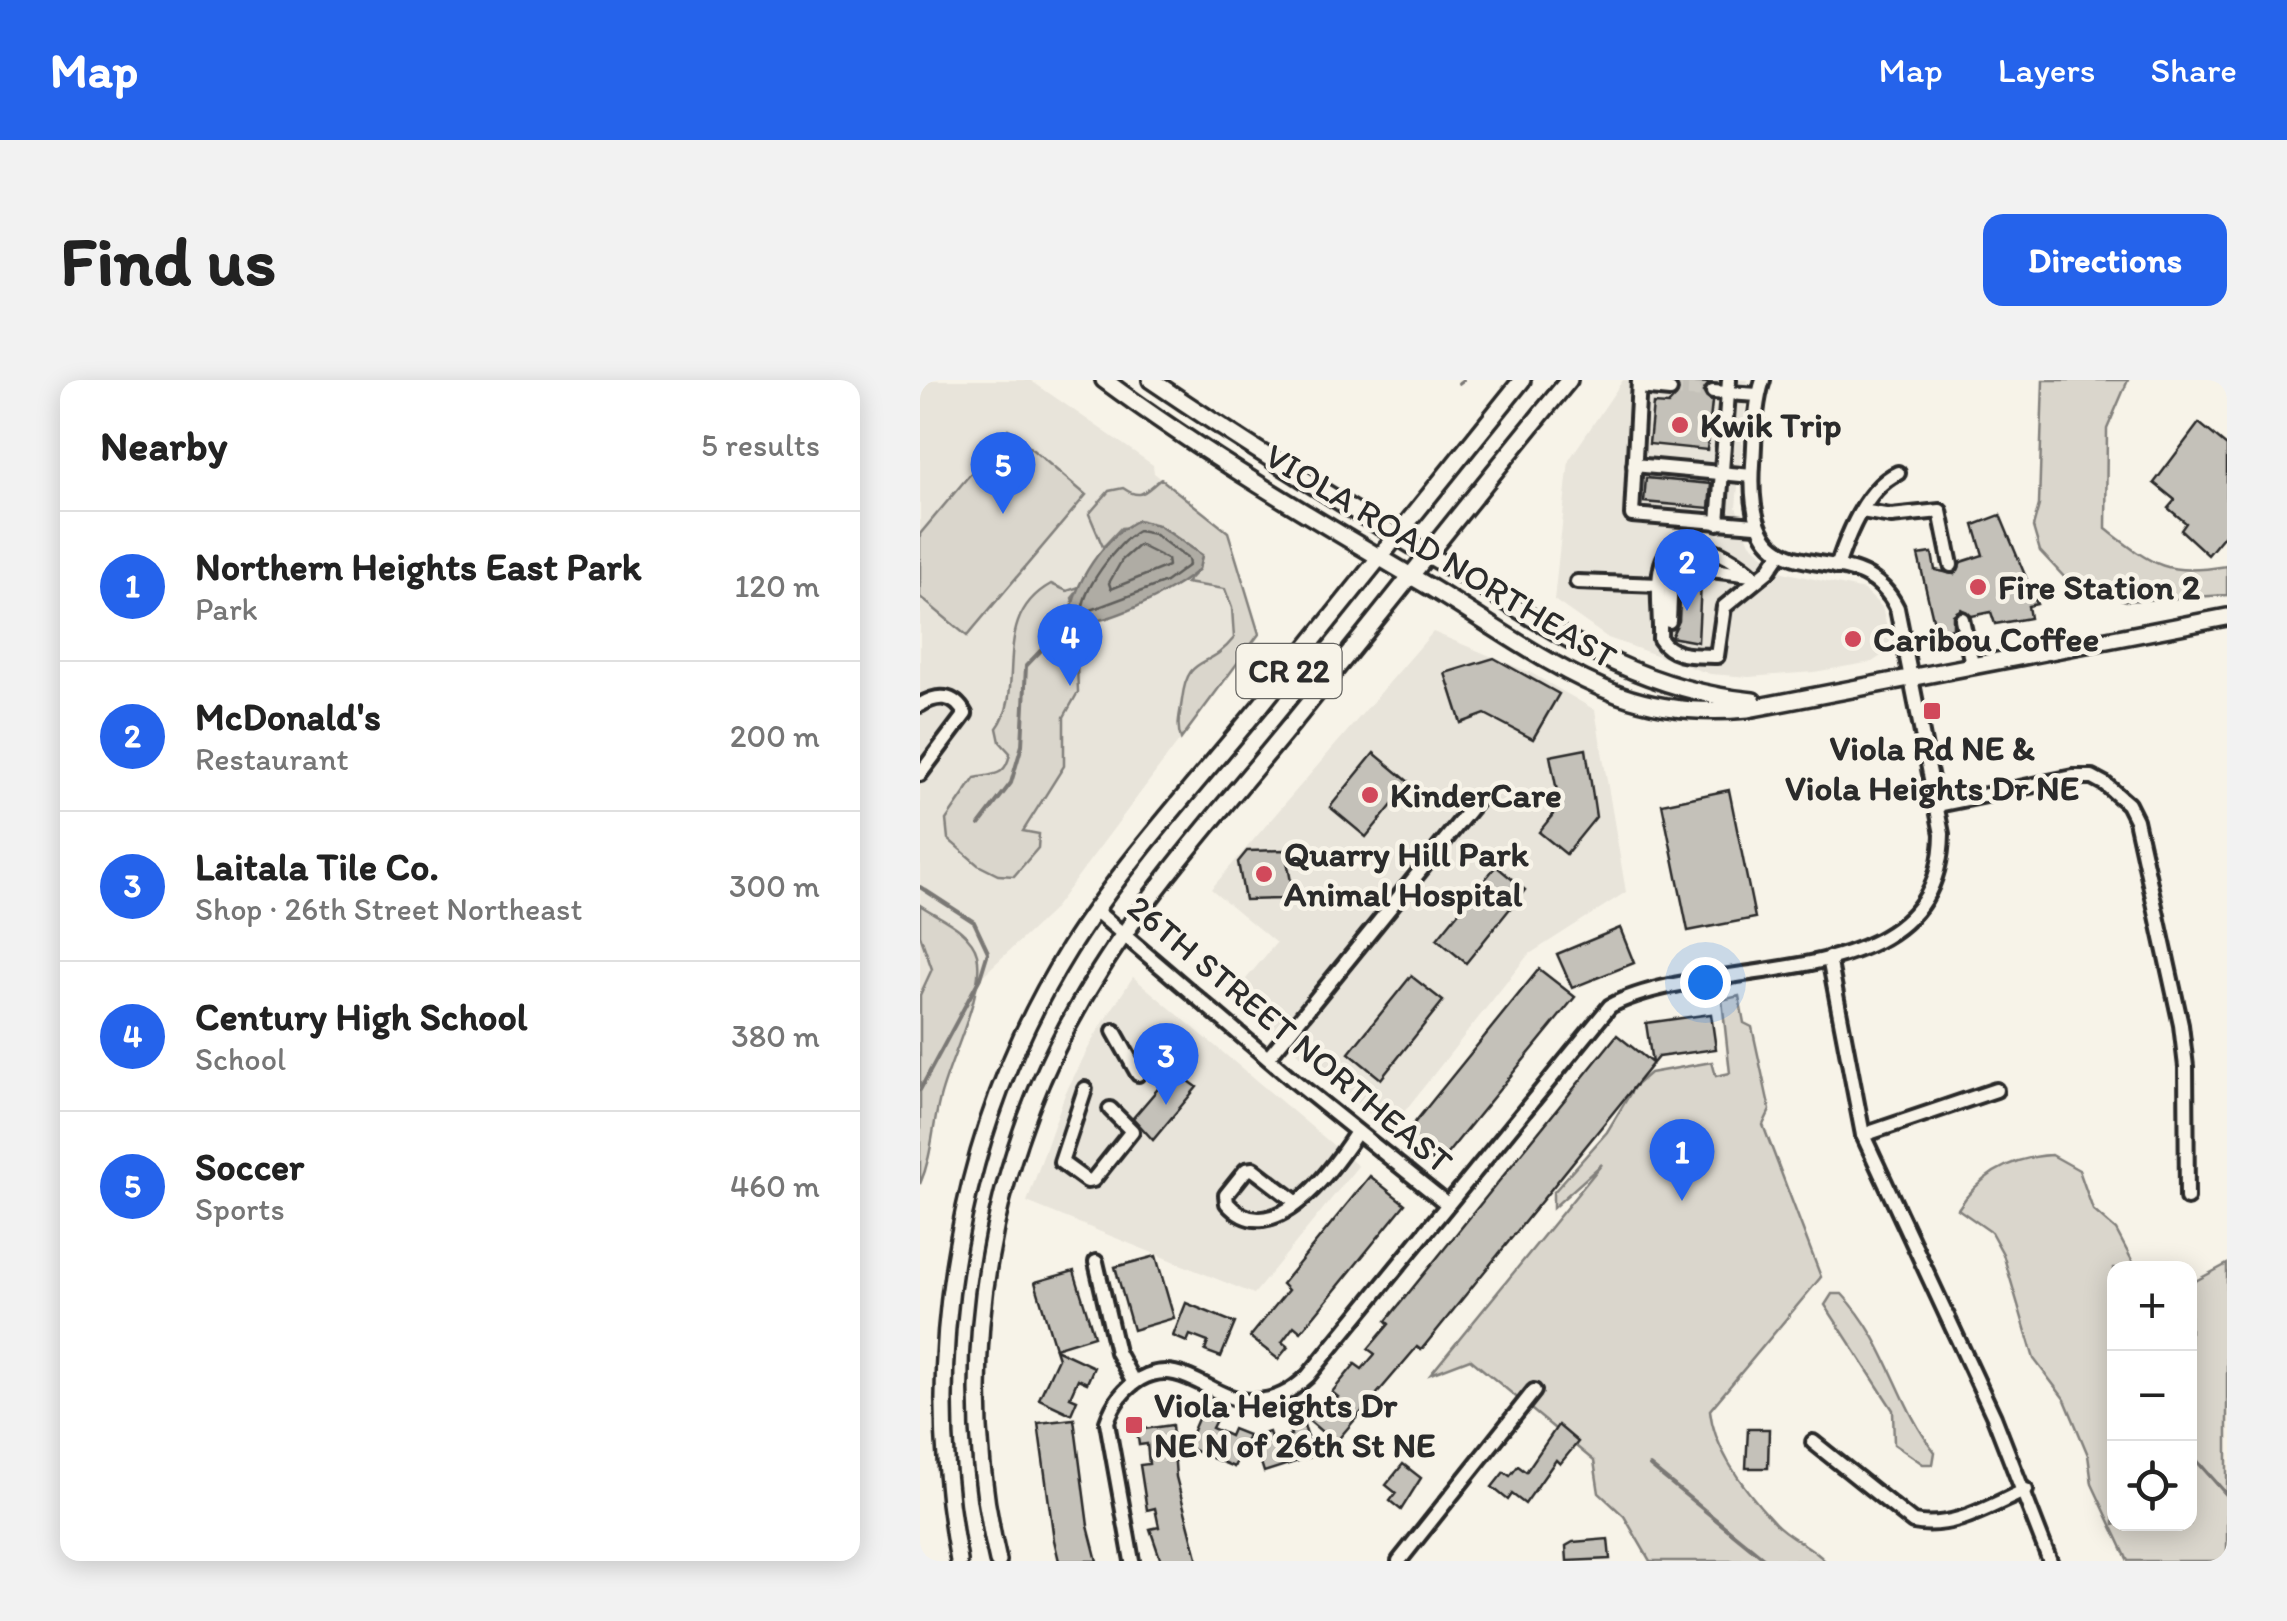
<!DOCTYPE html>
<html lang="en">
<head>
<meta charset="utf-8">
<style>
  body { margin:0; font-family:Itim,sans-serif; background:#f2f2f2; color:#222 }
  .controls { position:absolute; right:30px; bottom:30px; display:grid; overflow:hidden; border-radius:20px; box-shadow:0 5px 25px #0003 }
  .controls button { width:90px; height:90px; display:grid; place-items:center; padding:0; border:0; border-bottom:2px solid #e0e0e0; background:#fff; color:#222; font:50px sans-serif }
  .you { position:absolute; left:785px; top:602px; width:35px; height:35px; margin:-25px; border:8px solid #fff; border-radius:50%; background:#1a73e8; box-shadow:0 0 0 15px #1a73e833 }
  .badge { display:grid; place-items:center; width:65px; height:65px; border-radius:50%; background:#2563eb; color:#fff; font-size:32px; font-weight:700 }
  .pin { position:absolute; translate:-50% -82px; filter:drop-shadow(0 2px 5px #0008) }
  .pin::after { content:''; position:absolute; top:52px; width:35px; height:30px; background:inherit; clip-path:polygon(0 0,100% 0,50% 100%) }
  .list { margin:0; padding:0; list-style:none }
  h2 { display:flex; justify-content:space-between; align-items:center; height:130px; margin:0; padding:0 40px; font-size:42px }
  h2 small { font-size:32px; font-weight:400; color:#767676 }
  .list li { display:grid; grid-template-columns:65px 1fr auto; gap:30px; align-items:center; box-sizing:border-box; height:150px; padding:0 40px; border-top:2px solid #e0e0e0 }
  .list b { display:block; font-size:38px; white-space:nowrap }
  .list p { margin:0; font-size:32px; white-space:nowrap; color:#767676 }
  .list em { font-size:32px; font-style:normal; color:#767676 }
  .icon { flex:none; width:55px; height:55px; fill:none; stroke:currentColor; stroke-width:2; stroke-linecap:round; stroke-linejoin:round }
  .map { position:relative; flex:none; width:1307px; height:1181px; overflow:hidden; border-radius:20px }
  header { display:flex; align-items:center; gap:60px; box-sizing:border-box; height:140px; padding:0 50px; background:#2563eb; color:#fff }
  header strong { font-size:48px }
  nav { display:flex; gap:55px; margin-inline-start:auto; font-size:35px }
  .intro { display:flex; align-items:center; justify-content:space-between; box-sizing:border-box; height:240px; padding:0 60px }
  h1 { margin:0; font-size:70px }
  .button { padding:25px 45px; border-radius:20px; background:#2563eb; color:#fff; font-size:35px; font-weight:700 }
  main { display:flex; gap:60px; padding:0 60px }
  aside { flex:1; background:#fff; border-radius:20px; box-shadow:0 5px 25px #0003 }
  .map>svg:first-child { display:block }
</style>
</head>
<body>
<header>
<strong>Map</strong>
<nav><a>Map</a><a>Layers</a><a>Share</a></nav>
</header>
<div class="intro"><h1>Find us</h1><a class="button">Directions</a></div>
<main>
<aside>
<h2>Nearby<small>5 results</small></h2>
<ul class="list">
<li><span class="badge">1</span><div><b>Northern Heights East Park</b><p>Park</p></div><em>120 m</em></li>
<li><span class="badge">2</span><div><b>McDonald's</b><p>Restaurant</p></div><em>200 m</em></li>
<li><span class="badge">3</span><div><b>Laitala Tile Co.</b><p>Shop · 26th Street Northeast</p></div><em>300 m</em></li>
<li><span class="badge">4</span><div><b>Century High School</b><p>School</p></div><em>380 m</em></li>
<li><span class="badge">5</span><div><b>Soccer</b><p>Sports</p></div><em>460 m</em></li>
</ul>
</aside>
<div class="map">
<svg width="1307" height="1181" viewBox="0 0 1307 1181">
  <rect width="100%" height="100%" fill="#f7f3e8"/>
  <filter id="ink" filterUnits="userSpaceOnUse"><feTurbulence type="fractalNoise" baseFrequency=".01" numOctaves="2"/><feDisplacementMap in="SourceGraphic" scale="20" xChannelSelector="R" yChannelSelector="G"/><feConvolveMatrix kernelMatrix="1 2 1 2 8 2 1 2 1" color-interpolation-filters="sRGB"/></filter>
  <g filter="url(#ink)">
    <g fill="#e8e4da">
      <path d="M0,0H110L233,85L234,93L308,152L339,254L132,531L0,654Z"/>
      <path d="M703,0H828L816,127L830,163L863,192L944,210L962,227L972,269L952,282L894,292L829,297L790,294L688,258L634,220L649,80Z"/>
      <path d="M513,252L611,293L675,330L706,512L608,575L469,751L312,616L356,563L291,509Z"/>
      <path d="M213,597L438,786L334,914L107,822L145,714L174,657Z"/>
    </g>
    <g fill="#dad6cc" stroke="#82807c" stroke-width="2.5">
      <path d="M1123,0H1208L1187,49L1186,149C1233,185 1244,196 1307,186V215L1206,221L1187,214L1161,215L1120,171L1113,147L1119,125Z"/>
      <path d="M88,49L166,115L47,256L0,217V154Z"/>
      <path d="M241,99L308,152L339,254L261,359C256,344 260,336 262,320C268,272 287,292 314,258L312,228L305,209L266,203L279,189L282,175L238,145L201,148L183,167L169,134L189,111L203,108C222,121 225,111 241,99Z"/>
      <path d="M131,204L147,211L162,206L152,218L160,245L176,242L173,260L157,283L158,312L144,337V386L103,451L119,454L118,468L94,496L78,495L58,485L28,459L26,440L55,398C75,394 86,396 90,373L80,362L77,348C107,309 69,238 131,204Z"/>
      <path d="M0,525C19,538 51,550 57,574C66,614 28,681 19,722C12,751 12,776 0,804V615L12,589L0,555Z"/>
      <path d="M819,616L824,643L832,647L850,730L843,745L901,897L790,1030C794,1071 827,1113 855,1143C870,1159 891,1165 905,1181H730L704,1136L679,1113L674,1081L550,979L511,994L682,784L633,828V813L687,752L714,707L730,693L792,682L796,696L810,693L802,620Z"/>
      <path d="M1132,775L1159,790L1173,830L1196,850L1216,888H1194V1144H1270V904L1307,884V1181H1208L1172,1104L1168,1075L1145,1020L1114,979L1083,874L1071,852L1038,829C1060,794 1092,777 1132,775Z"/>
      <path d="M912,914H922C969,963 977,1024 1015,1072L1013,1084H1003L974,1064L973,1030L905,925Z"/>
    </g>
    <path fill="#afaca4" stroke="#7a7874" stroke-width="2.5" d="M218,140L238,145L282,175L279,189C259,209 175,253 150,240C153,203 184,157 218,140Z"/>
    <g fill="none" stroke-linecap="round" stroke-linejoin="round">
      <g stroke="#605f5b" stroke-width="2.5">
        <path d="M218,151L234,154L268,179L269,185L246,202L163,233C159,214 198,161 218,151Z"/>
        <path d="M219,165L247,179L248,186L191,209L189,203L202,180Z"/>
      </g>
      <g stroke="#7a7874" stroke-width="4">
        <path d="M539,3L543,0"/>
        <path d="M59,445L91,403L102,365L106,286L150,240"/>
        <path d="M0,507L54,542L68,572L60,598L0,710"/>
        <path d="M1270,1073L1307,1115"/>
        <path d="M730,1086L847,1181"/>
      </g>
    </g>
    <g fill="#c4c1b9" stroke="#2b2b2b" stroke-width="2.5">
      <path d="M751,0L790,3L783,12L792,22L787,70L729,64L733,24L748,25L760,12Z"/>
      <path d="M1279,43L1307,66V152L1288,175L1261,150L1266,143L1248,128L1255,120L1234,103Z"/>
      <path d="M726,98L791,104L789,128L724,122Z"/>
      <path d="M1080,135L1117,224L1108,226L1110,238L1075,244L1071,232L1052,236L1041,229L1033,235V248L1016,252L998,175L1012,173L1015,190L1034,194L1041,182L1063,175L1054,145Z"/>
      <path d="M761,201L781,202L778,262L751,257L759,241Z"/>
      <path d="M574,278L639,314L613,359L565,334L541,343L525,293Z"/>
      <path d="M666,369L676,437L646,474L619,452L640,426L630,376Z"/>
      <path d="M454,373L490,403L446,457L410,427Z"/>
      <path d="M809,410L835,538L768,551L742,424Z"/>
      <path d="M365,470L372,507L362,519L325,520L318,482L327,471Z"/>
      <path d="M576,486L605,510L546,583L517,559Z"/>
      <path d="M700,548L714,583L652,608L637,574Z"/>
      <path d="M619,589L655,617L518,785L483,757Z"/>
      <path d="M491,596L523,621L461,699L429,673Z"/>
      <path d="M791,634L796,669L738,677L501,970L497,967L415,1063L387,1039L398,1026L405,1032L418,1017L412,1012L435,984L442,989L455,974L448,969L469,944L466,941L697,655L732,683L726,643Z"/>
      <path d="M254,690L277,707L233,760L213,738Z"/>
      <path d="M450,796L485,824L381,952L374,946L362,962L368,967L358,979L330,957L368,910L362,904Z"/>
      <path d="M236,876L254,938L213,950L195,887Z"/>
      <path d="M154,891L174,956L135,968L115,902Z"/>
      <path d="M266,923L315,943L301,977L285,971L288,962L270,955L267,962L253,956Z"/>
      <path d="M135,969L174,987L167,1003L158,999L150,1017L157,1020L151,1034L119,1019L138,978Z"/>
      <path d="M280,1034L296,1040L292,1048L310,1056L313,1049L328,1055L314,1087L266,1067Z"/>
      <path d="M154,1039L168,1146L177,1181H139L134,1160L118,1043Z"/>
      <path d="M383,1043L394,1076L344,1092L333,1057L349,1052L352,1061L371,1055L368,1047Z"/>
      <path d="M252,1045L256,1097L278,1181H241L230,1149L239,1147L235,1128L227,1130L220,1085L229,1084L227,1064L219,1065L217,1050Z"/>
      <path d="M638,1045L658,1062L640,1084L636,1080L605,1124L592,1114L588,1120L572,1107L584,1092L590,1096L598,1086L606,1092Z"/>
      <path d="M828,1049H849L848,1088H826Z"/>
      <path d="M483,1084L501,1098L481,1130L470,1121L476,1113L466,1105Z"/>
      <path d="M688,1159L690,1179L647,1181L646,1166L653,1162Z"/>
    </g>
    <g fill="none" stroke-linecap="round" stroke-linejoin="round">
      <path stroke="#cecbc2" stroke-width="12" stroke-dasharray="12 6" stroke-linecap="butt" d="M750,10L793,12"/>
      <g stroke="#2b2b2b" stroke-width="20">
        <g id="minor">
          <path d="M719,0L712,135L836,145"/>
          <path d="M719,7L750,10"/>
          <path d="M793,12L838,15"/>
          <path d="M714,85L832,96"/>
          <path d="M942,131L971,136L1020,131L1031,185"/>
          <path d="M798,143L809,0"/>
          <path d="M917,187C927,156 946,107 978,93"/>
          <path d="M837,200C819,179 751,139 741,188C736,209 741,237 740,259C753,279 776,275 797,276L804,227L848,191L861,172"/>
          <path d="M657,202L741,205"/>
          <path d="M1042,239L1052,284"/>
          <path d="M749,241L751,198L758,186L832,195"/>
          <path d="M0,325C18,314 34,314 45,334L0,394"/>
          <path d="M1018,425L1153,397H1172L1185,404L1208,424L1216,440L1261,645L1266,687L1267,818"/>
          <path d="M176,531L372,699L526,823"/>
          <path d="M909,578L943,755L1074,1037L1130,1181"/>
          <path d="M194,651L218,694"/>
          <path d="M348,678L556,422"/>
          <path d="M165,709L141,782L167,801L173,800L212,751L190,729"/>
          <path d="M943,755L1076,710"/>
          <path d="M376,822L333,789L326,790L306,815L307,823C352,875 413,789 437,752"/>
          <path d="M176,882L197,972L214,1003"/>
          <path d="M893,1062L993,1142C1033,1150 1070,1126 1106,1110"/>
          <path d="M212,1181L187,1042C193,1024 203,1009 220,999C263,975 291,1021 332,1021C356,1021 371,1012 388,996L690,626C794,571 1019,622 1022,454L977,228C936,144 823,234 833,84C835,56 834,27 843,0"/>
          <path d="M479,1181L614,1011"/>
        </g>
      </g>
      <g stroke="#2b2b2b" stroke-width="22">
        <g id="major">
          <path d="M184,0C288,77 401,143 513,209C574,246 633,290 699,315C741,330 784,333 828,329L1307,237"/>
          <path d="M231,0C328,66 428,128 529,187C631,248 712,309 833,321"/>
          <path d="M39,1181C0,974 38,748 149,569C204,482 276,404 341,325C429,217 515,108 602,0"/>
          <path d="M78,1181C31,982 69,765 179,592C237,499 314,416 383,330C472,220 559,109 649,0"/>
        </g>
      </g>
      <use href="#minor" stroke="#f7f3e8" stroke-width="12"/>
      <use href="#major" stroke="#f7f3e8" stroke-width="15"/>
    </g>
  </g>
  <g fill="#d1495b" stroke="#f7f3e8" stroke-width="4">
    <circle cx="760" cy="45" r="10"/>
    <circle cx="1058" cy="207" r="10"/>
    <circle cx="933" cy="259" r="10"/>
    <rect x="1002" y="321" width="20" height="20" rx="5"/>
    <circle cx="450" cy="415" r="10"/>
    <circle cx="344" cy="494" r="10"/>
    <rect x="204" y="1035" width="20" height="20" rx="5"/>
  </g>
  <g text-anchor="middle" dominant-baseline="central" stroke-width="9" stroke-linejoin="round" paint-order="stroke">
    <rect fill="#f7f3e8" stroke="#686764" stroke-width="2.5" x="316.5" y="264" width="105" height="54" rx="8"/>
    <g font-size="32" font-weight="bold" fill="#2b2b2b">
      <text x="369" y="291">CR 22</text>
    </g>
    <g font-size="35" font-weight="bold" fill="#2b2b2b" stroke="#f7f3e8" text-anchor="start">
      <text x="780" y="45">Kwik Trip</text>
      <text x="1078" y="207">Fire Station 2</text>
      <text x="953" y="259">Caribou Coffee</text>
      <text x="1012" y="368" text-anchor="middle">Viola Rd NE &amp;<tspan x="1012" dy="40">Viola Heights Dr NE</tspan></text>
      <text x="470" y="415">KinderCare</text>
      <text x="364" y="474">Quarry Hill Park<tspan x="364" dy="40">Animal Hospital</tspan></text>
      <text x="234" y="1025">Viola Heights Dr<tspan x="234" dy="40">NE N of 26th St NE</tspan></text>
    </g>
    <g font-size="35" fill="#2b2b2b" stroke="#f7f3e8">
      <text transform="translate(521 176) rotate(31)">VIOLA ROAD NORTHEAST</text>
      <text transform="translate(370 654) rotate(40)">26TH STREET NORTHEAST</text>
    </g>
  </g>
</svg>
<div class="controls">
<button>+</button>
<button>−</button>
<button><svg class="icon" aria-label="locate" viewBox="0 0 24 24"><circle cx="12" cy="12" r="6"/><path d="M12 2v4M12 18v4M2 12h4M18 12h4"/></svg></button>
</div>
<div class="you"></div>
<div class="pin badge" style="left:762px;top:821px">1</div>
<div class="pin badge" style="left:767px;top:231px">2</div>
<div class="pin badge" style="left:246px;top:725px">3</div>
<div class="pin badge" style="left:150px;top:306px">4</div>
<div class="pin badge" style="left:83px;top:134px">5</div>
</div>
</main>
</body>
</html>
